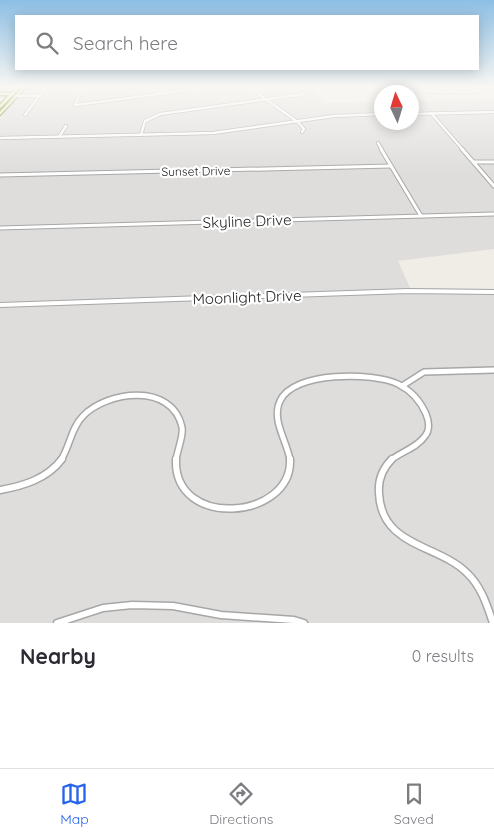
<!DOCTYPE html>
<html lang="en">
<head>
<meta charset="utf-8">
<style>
  body { margin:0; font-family:Quicksand,sans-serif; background:#f7f7f7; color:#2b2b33 }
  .compass { position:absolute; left:374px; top:85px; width:45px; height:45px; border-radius:50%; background:#fff; box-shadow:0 2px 12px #0003; rotate:356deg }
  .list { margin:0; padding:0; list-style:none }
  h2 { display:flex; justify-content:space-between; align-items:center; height:65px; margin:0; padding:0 20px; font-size:21px }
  h2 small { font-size:16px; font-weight:400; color:#7c7c81 }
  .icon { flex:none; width:28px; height:28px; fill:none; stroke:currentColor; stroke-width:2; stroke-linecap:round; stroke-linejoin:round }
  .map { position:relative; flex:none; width:494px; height:623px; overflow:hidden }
  .search { position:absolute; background:#fff; box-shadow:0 2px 12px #0003; left:15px; right:15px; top:15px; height:55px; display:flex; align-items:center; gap:12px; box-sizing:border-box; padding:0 18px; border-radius:0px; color:#7c7c81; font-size:19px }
  .sheet { height:145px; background:#fff }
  nav { display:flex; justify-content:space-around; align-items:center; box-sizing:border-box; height:70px; border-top:1px solid #e1e1e2; background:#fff; font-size:14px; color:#7c7c81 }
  nav a { display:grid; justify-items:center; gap:2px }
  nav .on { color:#2563eb }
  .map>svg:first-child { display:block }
</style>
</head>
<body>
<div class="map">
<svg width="494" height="623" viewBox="0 0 494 623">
  <rect width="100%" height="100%" fill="#f0ede6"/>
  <path fill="#dedddc" d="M26,87H315L323,103L381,102L382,122H412V101L494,100V249L398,261L410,288L494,289V623H0V119Z"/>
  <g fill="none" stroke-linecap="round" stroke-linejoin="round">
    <g stroke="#a7a7a7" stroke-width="4">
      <g id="minor-far4">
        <path d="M83,87L75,105L213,87"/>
        <path d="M249,87L299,123L304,129L302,132"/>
        <path d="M387,91L474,92L494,87"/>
        <path d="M16,96H40"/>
        <path d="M431,113L463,150"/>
        <path d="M412,114L494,112"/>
        <path d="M25,115L46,87"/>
        <path d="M141,135L145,121L160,114L304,94"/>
        <path d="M59,137L66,126"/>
        <path d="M0,138L213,133L334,116L382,114"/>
        <path d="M378,143L382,150"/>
      </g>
    </g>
    <g stroke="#a7a7a7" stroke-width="5">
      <g id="minor-far3">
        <path d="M381,149L421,216"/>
        <path d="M462,149L494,186"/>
        <path d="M474,162H494"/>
        <path d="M0,175L391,166"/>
        <path d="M0,228L494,214"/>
      </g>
    </g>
    <g stroke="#a7a7a7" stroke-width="6">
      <path id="minor-far2" d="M0,305L408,291L494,292"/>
    </g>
    <g stroke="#a7a7a7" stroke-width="8">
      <g id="minor-far1">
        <path d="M402,386L424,372L494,370"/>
        <path d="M61,460C70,446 71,428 83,416C107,391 172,382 182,427C184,435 177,451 176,460"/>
        <path d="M290,460C287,441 271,420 280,401C293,371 373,372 398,384C412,391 420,400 426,414C429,421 430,430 425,436C418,447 401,452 391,460"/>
      </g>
    </g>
    <g stroke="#a7a7a7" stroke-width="9">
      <g id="minor">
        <path d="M176,459C173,530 293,520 290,459"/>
        <path d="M392,459C383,468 378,480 379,493C381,547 438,544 467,573C481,586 487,605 493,623"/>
        <path d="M0,490C23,486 47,479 62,459"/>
        <path d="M57,623L103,608L132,605L173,606L221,615L294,620L304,623"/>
      </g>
    </g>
    <g stroke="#687904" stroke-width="3">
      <g id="secondary">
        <path d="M17,87H20L14,93L15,95H13L0,108V105L9,95H0V93H11Z"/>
        <path d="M23,87H26L0,115V112Z"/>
      </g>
    </g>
    <use href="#minor-far4" stroke="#fff" stroke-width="2.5"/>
    <use href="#minor-far3" stroke="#fff" stroke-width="3"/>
    <use href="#minor-far2" stroke="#fff" stroke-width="4"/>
    <use href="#minor-far1" stroke="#fff" stroke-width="5"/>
    <use href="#minor" stroke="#fff" stroke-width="6"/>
    <use href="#secondary" fill="#f5faba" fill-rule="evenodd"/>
  </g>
  <linearGradient id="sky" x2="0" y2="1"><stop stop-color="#8dbfe4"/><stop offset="0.5" stop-color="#f8f7f4"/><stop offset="1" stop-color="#f8f7f4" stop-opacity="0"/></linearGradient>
  <rect width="494" height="174" fill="url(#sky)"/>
  <g text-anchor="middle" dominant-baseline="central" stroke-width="4.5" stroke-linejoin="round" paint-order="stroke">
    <g font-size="12" fill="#202020" stroke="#fff">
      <text transform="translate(196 171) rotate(-1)">Sunset Drive</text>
    </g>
    <g font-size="15" fill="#202020" stroke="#fff">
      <text transform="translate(247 221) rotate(-2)">Skyline Drive</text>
      <text transform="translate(247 297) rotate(-2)">Moonlight Drive</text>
    </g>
  </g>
</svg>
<svg class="compass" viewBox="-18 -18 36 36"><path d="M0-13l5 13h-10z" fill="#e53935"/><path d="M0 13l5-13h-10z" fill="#7c7c81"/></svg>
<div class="search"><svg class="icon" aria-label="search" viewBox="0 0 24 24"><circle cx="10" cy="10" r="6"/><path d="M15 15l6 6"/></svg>Search here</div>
</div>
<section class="sheet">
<h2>Nearby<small>0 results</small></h2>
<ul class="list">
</ul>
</section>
<nav>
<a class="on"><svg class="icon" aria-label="map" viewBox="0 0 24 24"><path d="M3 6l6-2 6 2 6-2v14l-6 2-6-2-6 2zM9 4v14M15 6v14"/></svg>Map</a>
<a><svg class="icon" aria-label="directions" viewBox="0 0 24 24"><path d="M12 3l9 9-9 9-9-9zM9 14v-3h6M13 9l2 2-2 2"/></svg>Directions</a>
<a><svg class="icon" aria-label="saved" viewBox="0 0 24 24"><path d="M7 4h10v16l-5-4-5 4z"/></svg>Saved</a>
</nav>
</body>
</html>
